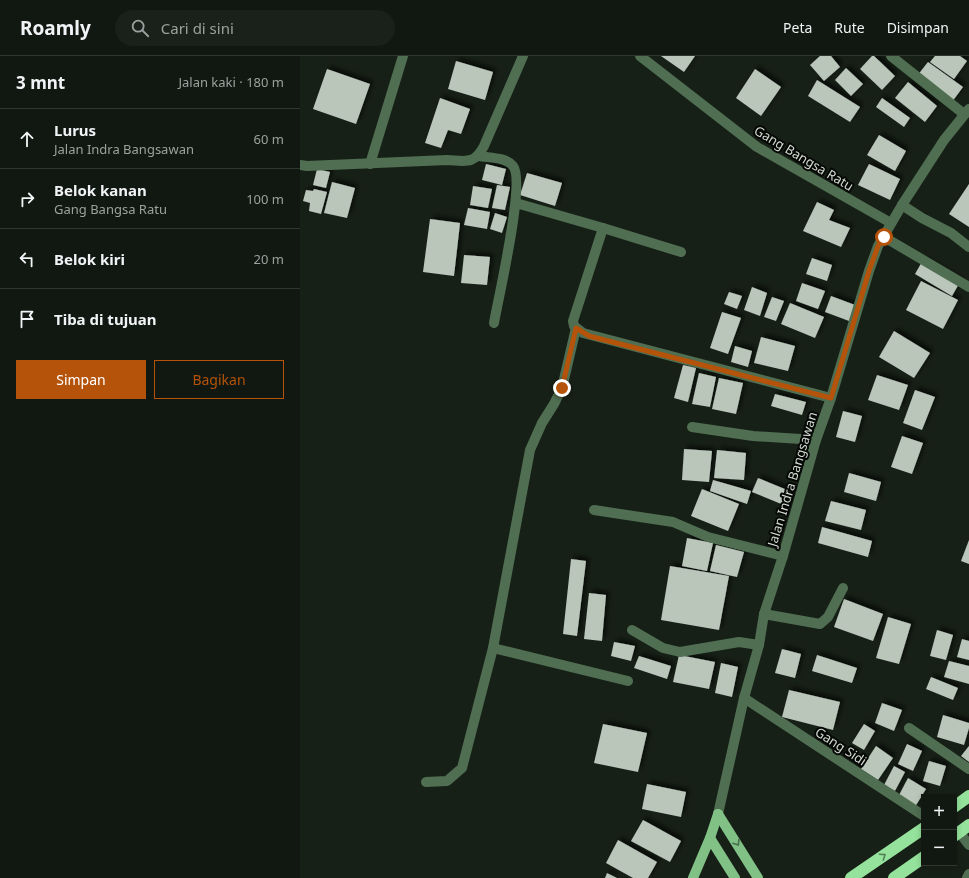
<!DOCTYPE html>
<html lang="id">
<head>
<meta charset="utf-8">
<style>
  body { margin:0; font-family:"Noto Sans",sans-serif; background:#1a211a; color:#f1f3f6 }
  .controls { position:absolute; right:12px; bottom:12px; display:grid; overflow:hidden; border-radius:0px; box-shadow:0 2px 6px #0003 }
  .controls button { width:36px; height:36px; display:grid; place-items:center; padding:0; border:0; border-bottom:1px solid #303731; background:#111811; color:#f1f3f6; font:20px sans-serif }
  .stop { position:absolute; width:12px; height:12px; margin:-9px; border:3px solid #b45309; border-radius:50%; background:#fff }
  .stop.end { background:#b45309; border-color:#fff; box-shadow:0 1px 4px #0008 }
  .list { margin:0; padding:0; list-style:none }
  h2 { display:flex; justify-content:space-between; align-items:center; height:52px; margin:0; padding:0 16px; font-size:17px }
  h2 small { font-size:13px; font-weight:400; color:#9ca09f }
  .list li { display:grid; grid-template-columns:26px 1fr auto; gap:12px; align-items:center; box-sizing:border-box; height:60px; padding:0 16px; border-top:1px solid #303731 }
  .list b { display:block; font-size:15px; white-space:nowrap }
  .list p { margin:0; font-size:13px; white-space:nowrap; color:#9ca09f }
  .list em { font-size:13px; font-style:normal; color:#9ca09f }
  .actions { display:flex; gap:8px; padding:12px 16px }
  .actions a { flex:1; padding:9px 0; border:1px solid #b45309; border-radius:0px; text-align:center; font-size:14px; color:#b45309 }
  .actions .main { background:#b45309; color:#fff }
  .icon { flex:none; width:22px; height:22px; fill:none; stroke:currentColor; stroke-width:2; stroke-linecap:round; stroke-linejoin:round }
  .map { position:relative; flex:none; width:669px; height:822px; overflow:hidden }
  header { display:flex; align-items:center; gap:24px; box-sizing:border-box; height:56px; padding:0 20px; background:#111811; border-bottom:1px solid #303731 }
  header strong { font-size:19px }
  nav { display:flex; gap:22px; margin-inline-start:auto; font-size:14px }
  .search { width:280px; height:36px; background:#1a211a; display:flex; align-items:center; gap:10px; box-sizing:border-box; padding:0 14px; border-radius:22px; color:#9ca09f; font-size:15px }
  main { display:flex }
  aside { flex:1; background:#111811 }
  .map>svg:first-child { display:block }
</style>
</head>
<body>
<header>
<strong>Roamly</strong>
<div class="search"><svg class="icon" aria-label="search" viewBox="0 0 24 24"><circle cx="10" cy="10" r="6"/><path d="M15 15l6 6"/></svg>Cari di sini</div>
<nav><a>Peta</a><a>Rute</a><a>Disimpan</a></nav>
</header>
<main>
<aside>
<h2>3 mnt<small>Jalan kaki · 180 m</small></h2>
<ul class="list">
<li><svg class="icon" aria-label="ahead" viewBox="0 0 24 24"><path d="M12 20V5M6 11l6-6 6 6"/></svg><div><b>Lurus</b><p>Jalan Indra Bangsawan</p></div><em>60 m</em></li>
<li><svg class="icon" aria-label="right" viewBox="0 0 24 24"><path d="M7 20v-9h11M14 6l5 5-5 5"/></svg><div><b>Belok kanan</b><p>Gang Bangsa Ratu</p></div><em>100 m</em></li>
<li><svg class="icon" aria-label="left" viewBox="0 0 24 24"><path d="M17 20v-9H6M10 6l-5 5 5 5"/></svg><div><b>Belok kiri</b></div><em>20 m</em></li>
<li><svg class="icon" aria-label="arrive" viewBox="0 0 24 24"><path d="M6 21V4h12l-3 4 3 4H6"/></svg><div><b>Tiba di tujuan</b></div></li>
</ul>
<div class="actions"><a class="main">Simpan</a><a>Bagikan</a></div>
</aside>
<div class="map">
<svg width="669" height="822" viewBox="0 0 669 822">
  <defs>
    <filter id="shadow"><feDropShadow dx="3.5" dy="-3.5" stdDeviation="2" flood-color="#0009"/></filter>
  </defs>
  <rect width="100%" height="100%" fill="#172017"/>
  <g fill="#bac6ba" filter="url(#shadow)">
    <path d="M361,0H395L384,16Z"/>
    <path d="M520,0H531L540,11L524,25L510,9Z"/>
    <path d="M572,0H574L595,20L582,34L560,13Z"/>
    <path d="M635,0H660L667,5L654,23L630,6Z"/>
    <path d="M156,5L193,16L185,44L148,33Z"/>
    <path d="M628,6L663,31L652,46L617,20Z"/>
    <path d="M546,12L563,28L551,40L535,24Z"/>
    <path d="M27,13L70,28L56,68L13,53Z"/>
    <path d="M455,13L481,31L461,60L436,42Z"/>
    <path d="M517,24L560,51L550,66L508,40Z"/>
    <path d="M608,26L637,50L625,66L595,42Z"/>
    <path d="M140,42L170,53L161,78L148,74L141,92L125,87Z"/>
    <path d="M582,42L610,62L604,71L576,51Z"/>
    <path d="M579,79L606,95L595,115L567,99Z"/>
    <path d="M186,108L206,113L202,129L182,124Z"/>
    <path d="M569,108L600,123L590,144L558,129Z"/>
    <path d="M17,113L30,116L26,132L13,129Z"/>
    <path d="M227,117L262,127L255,150L220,139Z"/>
    <path d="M32,126L55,132L47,162L24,157Z"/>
    <path d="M669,128V171L649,158Z"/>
    <path d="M197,129L210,131L205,154L192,152Z"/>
    <path d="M173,130L192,133L188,152L170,149Z"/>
    <path d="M14,133L27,136L21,158L9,155L10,147L3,145L6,134L13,135Z"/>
    <path d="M517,146L534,154L529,164L550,172L541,191L503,175Z"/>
    <path d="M168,152L190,156L187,173L164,169Z"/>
    <path d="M195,157L207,161L202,177L190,173Z"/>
    <path d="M130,163L160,167L154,220L123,216Z"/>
    <path d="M164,199L190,201L187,229L161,227Z"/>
    <path d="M512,202L532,209L527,225L506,218Z"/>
    <path d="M623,204L660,226L652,240L615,218Z"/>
    <path d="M621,225L658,244L643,273L606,254Z"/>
    <path d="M502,227L525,235L518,253L496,245Z"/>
    <path d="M452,231L467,237L460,260L444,254Z"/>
    <path d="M429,236L442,240L437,253L424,248Z"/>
    <path d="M531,240L555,249L549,265L525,256Z"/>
    <path d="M472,241L484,245L476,265L464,261Z"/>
    <path d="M490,247L524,261L515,282L481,268Z"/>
    <path d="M422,256L441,262L428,298L410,292Z"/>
    <path d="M594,275L630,297L614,322L579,301Z"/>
    <path d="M461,281L495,290L488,315L454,307Z"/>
    <path d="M435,290L452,295L448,311L431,306Z"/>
    <path d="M383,309L396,312L388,346L374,342Z"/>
    <path d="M399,317L416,321L410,351L392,348Z"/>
    <path d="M577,319L608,329L599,354L568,344Z"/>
    <path d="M419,322L443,327L436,358L412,353Z"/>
    <path d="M615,334L635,341L622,374L603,367Z"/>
    <path d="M475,338L506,346L502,359L471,350Z"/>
    <path d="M543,355L562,360L555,386L536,381Z"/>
    <path d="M602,380L623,387L612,418L591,411Z"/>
    <path d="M384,393L412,395L409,426L382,424Z"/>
    <path d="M417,394L446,397L444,424L414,422Z"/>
    <path d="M549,417L581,426L576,445L544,436Z"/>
    <path d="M458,422L492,436L486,450L452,436Z"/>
    <path d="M413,424L451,435L447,448L410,435Z"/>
    <path d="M402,433L439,448L428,475L391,460Z"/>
    <path d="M531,445L566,454L561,474L525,465Z"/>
    <path d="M522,471L572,485L568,501L518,487Z"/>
    <path d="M387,482L413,487L407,515L382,510Z"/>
    <path d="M669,484V508L661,505Z"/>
    <path d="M416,489L444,496L437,521L410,515Z"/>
    <path d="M271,503L286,505L277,580L263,578Z"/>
    <path d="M370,510L429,520L419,574L361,564Z"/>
    <path d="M289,537L306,539L302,585L284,583Z"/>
    <path d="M544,543L583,558L573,585L534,571Z"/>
    <path d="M588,561L611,568L599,608L576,602Z"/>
    <path d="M637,574L653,579L646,604L630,600Z"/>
    <path d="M662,583L669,585V604L657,601Z"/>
    <path d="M314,586L335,590L331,605L311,600Z"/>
    <path d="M482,593L501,598L495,622L475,617Z"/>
    <path d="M379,599L415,606L409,633L373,626Z"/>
    <path d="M517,599L557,612L552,627L512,615Z"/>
    <path d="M339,600L371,610L367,623L334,612Z"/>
    <path d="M649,605L669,610V628L644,621Z"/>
    <path d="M421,607L438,611L432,641L415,637Z"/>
    <path d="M631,621L658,632L653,644L626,633Z"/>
    <path d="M489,634L540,646L533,674L482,661Z"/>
    <path d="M582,647L602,654L594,675L575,667Z"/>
    <path d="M643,659L669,667V672L664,689L637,681Z"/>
    <path d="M303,668L347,677L338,716L294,707Z"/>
    <path d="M564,668L575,675L564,694L552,687Z"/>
    <path d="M607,688L622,695L613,715L598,708Z"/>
    <path d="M576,690L593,702L578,724L561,713Z"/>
    <path d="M669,690V706L661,700Z"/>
    <path d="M629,705L646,710L640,730L623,725Z"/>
    <path d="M594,710L605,716L595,735L584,729Z"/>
    <path d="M608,722L626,733L615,751L598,741Z"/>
    <path d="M347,728L386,736L381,761L342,753Z"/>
    <path d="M343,764L381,785L370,806L331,785Z"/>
    <path d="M318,784L357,806L348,822H333L306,807Z"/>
    <path d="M307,817L317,822H305Z"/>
  </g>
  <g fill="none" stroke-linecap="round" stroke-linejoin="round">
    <g stroke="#506e52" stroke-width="10">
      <path d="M340,0L457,91L591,167"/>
      <path d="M591,0L664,58"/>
      <path d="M179,100C189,102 206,101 213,110C226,125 198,243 194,267"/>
      <path d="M70,108L103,0"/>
      <path d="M0,109L7,110L147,104C166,105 174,109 184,90L223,0"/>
      <path d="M216,147L303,172L273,265L274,270L283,277L531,342"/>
      <path d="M602,149L622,162L651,177L669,191"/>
      <path d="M303,172L381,196"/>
      <path d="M584,181L669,231"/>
      <path d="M392,371L453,380L516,384"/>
      <path d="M294,454L373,466L408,481L483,500"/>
      <path d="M464,558L520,568L528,561L543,532"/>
      <path d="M332,574L363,592L380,596L439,586L459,589"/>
      <path d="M193,592L328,625"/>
      <path d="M444,642L624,760"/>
      <path d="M609,672L669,713"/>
      <path d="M126,726L147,725L162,712L193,592L230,394L242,367L254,348L262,332L276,272"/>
      <path d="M418,758L444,642L459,589L464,558L483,500L516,384L531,342L569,215L578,190L602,149L644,84L669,53"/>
      <path d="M659,776L669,789"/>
      <path d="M667,822L669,818"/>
    </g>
    <g stroke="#81c186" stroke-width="10">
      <path d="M418,758L458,822"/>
      <path d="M410,782L435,822"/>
      <path d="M393,822L410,782L418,758"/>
    </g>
    <g stroke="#94e29b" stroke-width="12">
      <path d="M654,751L669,740"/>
      <path d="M654,780L669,769"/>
      <path d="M551,822L624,772"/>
      <path d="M594,822L624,801"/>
    </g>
  </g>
  <defs><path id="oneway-chevron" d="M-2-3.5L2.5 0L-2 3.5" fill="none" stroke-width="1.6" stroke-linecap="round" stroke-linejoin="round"/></defs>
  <use stroke="#496e4c" href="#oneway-chevron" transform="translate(437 787) rotate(57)"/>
  <use stroke="#548058" href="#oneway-chevron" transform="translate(583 800) rotate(-34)"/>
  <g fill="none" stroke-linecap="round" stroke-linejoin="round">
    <path stroke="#b45309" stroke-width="5" d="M262,332L276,272L289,280L531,342L569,215L578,190L584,181"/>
  </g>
  <g text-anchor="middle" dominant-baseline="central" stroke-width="4" stroke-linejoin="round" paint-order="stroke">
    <g font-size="13" fill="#d4dad4" stroke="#050805">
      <text transform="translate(504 102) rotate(31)">Gang Bangsa Ratu</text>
      <text transform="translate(492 423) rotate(-73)">Jalan Indra Bangsawan</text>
      <text transform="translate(541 690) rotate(33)">Gang Sidi</text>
    </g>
  </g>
</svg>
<div class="controls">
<button>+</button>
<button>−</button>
</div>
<div class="stop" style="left:584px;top:181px"></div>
<div class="stop end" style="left:262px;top:332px"></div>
</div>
</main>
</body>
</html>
